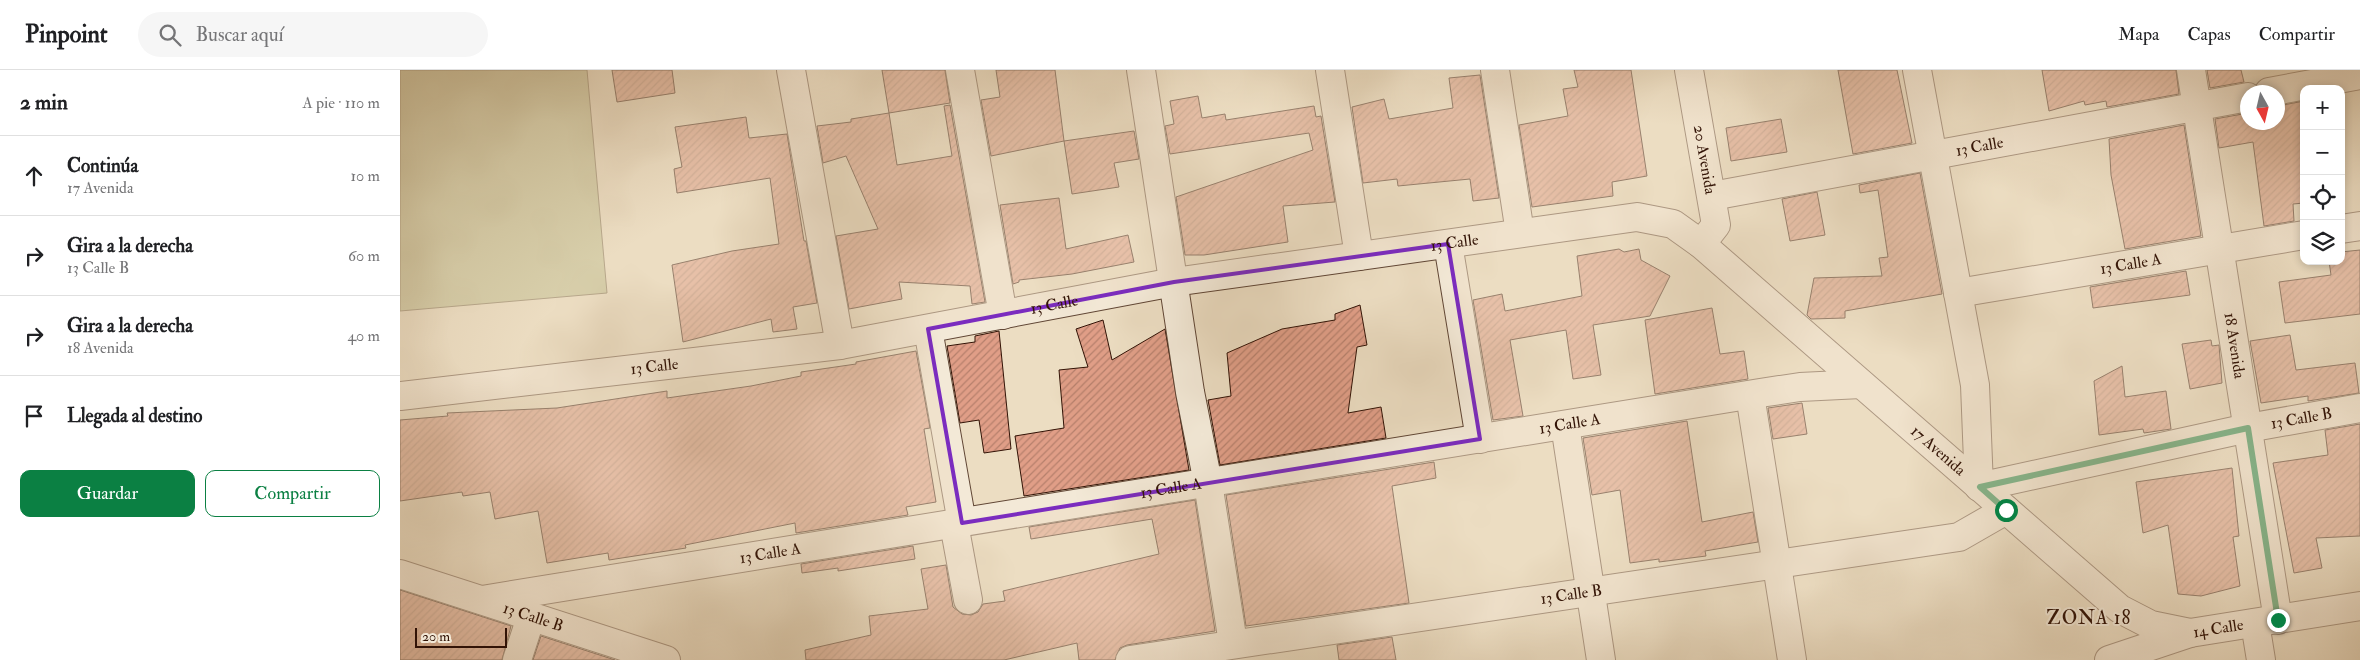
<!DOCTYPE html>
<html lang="es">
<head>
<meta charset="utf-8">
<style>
  body { margin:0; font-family:"IM FELL Double Pica",serif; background:#f6f6f6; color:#202124 }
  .controls { position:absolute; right:15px; top:15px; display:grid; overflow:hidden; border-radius:10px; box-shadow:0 2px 8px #0003 }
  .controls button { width:45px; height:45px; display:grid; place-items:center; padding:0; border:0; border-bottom:1px solid #e0e0e0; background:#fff; color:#202124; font:25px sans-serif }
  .compass { position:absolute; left:1840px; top:15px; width:45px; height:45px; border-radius:50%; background:#fff; box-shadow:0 2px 8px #0003; rotate:172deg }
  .scale { position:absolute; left:15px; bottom:12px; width:92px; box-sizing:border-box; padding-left:5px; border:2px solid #321306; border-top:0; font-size:14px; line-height:18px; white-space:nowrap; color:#321306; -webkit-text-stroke:4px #f3e9d7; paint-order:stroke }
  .stop { position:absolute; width:15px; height:15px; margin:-11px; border:4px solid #0b8043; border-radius:50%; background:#fff }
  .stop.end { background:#0b8043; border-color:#fff; box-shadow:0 1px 5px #0008 }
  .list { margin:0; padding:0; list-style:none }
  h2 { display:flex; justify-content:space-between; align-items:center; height:65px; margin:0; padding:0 20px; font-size:21px }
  h2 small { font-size:16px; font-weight:400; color:#757577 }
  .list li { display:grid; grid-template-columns:32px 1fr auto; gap:15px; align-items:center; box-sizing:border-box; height:80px; padding:0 20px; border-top:1px solid #e0e0e0 }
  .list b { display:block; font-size:19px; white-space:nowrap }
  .list p { margin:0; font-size:16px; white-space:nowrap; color:#757577 }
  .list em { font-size:16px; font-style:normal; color:#757577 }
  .actions { display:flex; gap:10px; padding:15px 20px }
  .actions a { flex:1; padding:11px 0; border:1px solid #0b8043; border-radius:10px; text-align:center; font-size:18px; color:#0b8043 }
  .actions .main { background:#0b8043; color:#fff }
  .icon { flex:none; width:28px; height:28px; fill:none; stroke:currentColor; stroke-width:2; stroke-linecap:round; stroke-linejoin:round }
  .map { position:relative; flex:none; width:1960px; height:590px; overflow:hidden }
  header { display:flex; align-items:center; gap:30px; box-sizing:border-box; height:70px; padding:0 25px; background:#fff; border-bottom:1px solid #e0e0e0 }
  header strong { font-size:24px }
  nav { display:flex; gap:28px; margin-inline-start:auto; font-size:18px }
  .search { width:350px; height:45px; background:#f6f6f6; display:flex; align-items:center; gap:12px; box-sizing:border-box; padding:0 18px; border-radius:28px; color:#757577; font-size:19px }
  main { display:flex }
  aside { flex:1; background:#fff }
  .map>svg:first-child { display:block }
</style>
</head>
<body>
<header>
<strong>Pinpoint</strong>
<div class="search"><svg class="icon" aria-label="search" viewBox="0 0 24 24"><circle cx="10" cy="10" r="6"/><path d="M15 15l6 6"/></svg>Buscar aquí</div>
<nav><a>Mapa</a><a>Capas</a><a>Compartir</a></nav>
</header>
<main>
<aside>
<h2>2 min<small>A pie · 110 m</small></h2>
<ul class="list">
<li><svg class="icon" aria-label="ahead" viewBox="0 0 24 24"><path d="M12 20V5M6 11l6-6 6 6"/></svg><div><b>Continúa</b><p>17 Avenida</p></div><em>10 m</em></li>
<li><svg class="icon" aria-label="right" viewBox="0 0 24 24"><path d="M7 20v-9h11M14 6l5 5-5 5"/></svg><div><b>Gira a la derecha</b><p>13 Calle B</p></div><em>60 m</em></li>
<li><svg class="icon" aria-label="right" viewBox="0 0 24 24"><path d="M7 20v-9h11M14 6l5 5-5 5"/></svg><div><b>Gira a la derecha</b><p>18 Avenida</p></div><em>40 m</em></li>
<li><svg class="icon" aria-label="arrive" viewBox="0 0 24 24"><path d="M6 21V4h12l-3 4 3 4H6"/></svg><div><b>Llegada al destino</b></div></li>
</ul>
<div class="actions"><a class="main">Guardar</a><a>Compartir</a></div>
</aside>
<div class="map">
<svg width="1960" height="590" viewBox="0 0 1960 590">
  <defs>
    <pattern id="building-hatch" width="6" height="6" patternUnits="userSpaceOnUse" patternTransform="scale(1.25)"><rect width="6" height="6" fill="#e09e87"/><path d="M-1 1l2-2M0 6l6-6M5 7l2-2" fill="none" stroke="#b6806c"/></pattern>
  </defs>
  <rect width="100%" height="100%" fill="#ecddc2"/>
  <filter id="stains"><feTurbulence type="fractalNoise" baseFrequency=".004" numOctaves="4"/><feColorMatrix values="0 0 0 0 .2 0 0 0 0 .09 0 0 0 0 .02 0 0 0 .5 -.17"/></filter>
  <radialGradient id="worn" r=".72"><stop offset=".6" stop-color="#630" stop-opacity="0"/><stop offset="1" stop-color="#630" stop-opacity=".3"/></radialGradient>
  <path fill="#bfbf8e" stroke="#78694a" d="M0,0H187L207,223L0,241Z"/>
  <g fill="url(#building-hatch)" stroke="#321306">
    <path d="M212,0H272L275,23L217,32Z"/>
    <path d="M482,0H545L550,33L489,43Z"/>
    <path d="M596,0H655L664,71L591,86L581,30L600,27Z"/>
    <path d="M1174,0H1231L1247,106L1212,112L1213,126L1132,137L1119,55L1168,46L1163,19L1178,17Z"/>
    <path d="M1438,0H1497L1512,73L1453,84Z"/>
    <path d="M1642,0H1776L1779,24L1707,37L1706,31L1685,35L1684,31L1649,41Z"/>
    <path d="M1807,0H1841L1844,12L1810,18Z"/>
    <path d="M1080,5L1099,128L1073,131L1070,109L998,116L997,109L963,113L952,37L984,29L989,49L1053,38L1049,8Z"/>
    <path d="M798,26L802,48L825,44L826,50L914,36L916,47L921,46L935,132L883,136L888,172L804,185H785L776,127L913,80L909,63L770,84L765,56L774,54L770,31Z"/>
    <path d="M1904,31V133L1893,134L1894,151L1864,156L1853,72L1819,78L1815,49L1848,43V52H1878V36Z"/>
    <path d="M550,35L585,232L572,234L570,216L499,212L502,229L449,239L436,166L478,159L446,86L423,93L417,56L451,52V49L489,43L497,95L552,86L544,36Z"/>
    <path d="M346,47L349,68L387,64L404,171H406L417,233L393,237L397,259L373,262L371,249L283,272L272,195L332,181L379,174L370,108L277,123L274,99L282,97L275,57Z"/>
    <path d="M1381,49L1387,82L1331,91L1326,58Z"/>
    <path d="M1784,55L1801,166L1725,179L1711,105L1709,69Z"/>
    <path d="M734,61L739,89L714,93L719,117L672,124L664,71Z"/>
    <path d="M1520,103L1542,224L1445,241V248L1411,249L1407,245L1414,208L1482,206L1479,188L1488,187L1478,120L1460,123L1459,115Z"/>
    <path d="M1417,122L1425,165L1390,171L1382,129Z"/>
    <path d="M659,128L666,179L728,165L734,192L672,204L619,210V212L613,214L600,135Z"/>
    <path d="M1219,179L1224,182L1239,179L1241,190L1270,206L1250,246L1193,255L1201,305L1173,309L1166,260L1110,270L1123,346L1093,350L1073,230L1102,224L1105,241L1182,226L1177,186Z"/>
    <path d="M1960,180V244L1885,253L1879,212L1931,205L1929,191H1941V182Z"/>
    <path d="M1786,201L1790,225L1693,238L1690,217Z"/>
    <path d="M960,235L967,275L957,277L948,343L981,337L986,368L820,395L808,330L831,326L827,283L882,259L935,250V244Z"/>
    <path d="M1312,238L1320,284L1344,281L1348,309L1255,324L1245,250Z"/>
    <path d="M703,250L712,290L765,259L789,400L624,426L615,366L664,358L659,300L688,297L676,259Z"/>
    <path d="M599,261L611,379L584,383L579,350L560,353L547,276L575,272V266Z"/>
    <path d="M1890,265L1896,300L1955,293L1959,323L1908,331V326L1861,333L1850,271Z"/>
    <path d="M1811,270L1812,276L1819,275L1822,313L1790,319L1782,274Z"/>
    <path d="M516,281L530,358L524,359L536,432L506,437L508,445L396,463L395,453L285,475L286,478L209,490L208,483L147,493L138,441L95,449L90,422L63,426L62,422L0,431V350L48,346L47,343L157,338L267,321V328L351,316L401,306V302L456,294V292Z"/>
    <path d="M1722,296L1725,327L1766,321L1771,359L1744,363L1743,359L1699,365L1694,311Z"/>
    <path d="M1402,333L1407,364L1373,369L1368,338Z"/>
    <path d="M1287,351L1302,452L1353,442L1358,472L1305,481L1306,486L1259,492V489L1230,493L1220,420L1192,425L1183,368Z"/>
    <path d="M1960,354V466L1916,468L1922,498L1894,503L1873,393L1928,385L1925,360Z"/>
    <path d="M1034,392L1036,408L992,416L1009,533L846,556L826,425Z"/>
    <path d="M1832,398L1839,466L1833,467L1840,516L1801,526L1778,524L1768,455L1743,463L1736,412Z"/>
    <path d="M795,430L815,561L727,575L720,578L715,590H679L677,573L604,590H406L405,580L471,565L469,546L528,539L521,499L546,495L553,537L562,544L571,545L578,542L583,534L605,531L603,521L759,484L752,449L631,469L629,457Z"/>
    <path d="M513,476L515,489L438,501V498L402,503L401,494Z"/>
    <path d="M0,520L111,556L102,590H0Z"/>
    <path d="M141,566L215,590H133Z"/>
    <path d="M992,567L996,590H939L937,575Z"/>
  </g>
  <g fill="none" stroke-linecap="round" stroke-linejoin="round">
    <g stroke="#604635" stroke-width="30">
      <g id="minor">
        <path d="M391,0L440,275"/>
        <path d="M560,0L603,245"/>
        <path d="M741,0L790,322L808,413L833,573"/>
        <path d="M930,0L959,186"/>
        <path d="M1095,0L1120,163"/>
        <path id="s1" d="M1289,0L1316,155L1301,174"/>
        <path id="s2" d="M1517,0L1575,315L1579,417L1848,358L1960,338"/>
        <path id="s3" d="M1791,0L1878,550"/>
        <path d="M1869,22L1960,5"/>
        <path id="s4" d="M1312,126L1848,27"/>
        <path d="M1941,159L1960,156"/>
        <path d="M1048,174L1080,369"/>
        <path id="s5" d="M1558,223L1904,165"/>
        <path d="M528,259L562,453"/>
        <path d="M1350,325L1392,590"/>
        <path d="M1165,355L1201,590"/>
        <path d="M554,454L568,530"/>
        <path id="s6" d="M0,504L266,590"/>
        <path id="s7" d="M82,530L1360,323L1400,317L1461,314"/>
        <path d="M1855,553L1861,590"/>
        <path d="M117,590L131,547"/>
        <path id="s8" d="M730,590L1559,467L1606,440"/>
      </g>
    </g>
    <g stroke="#604635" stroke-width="30">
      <g id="tertiary">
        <path id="s9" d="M0,326L440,275L774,212L1237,147L1273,154L1301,174L1720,539L1751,555L1790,563"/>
        <path id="s10" d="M1709,590L1790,563L1960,536"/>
      </g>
    </g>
    <use href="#minor" stroke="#f3e9d7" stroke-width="28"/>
    <use href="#tertiary" stroke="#f3e9d7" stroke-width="28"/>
  </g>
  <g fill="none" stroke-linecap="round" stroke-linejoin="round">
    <path stroke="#0b8043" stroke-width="6" d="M1606,440L1580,417L1848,358L1878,550"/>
  </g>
  <path d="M0 0H1960V590H0ZM1048,174L1080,369L562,453L528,259L774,212Z" fill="#ecddc2" fill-opacity=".55" fill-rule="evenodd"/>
  <path fill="none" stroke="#7b2cbf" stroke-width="4" stroke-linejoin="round" d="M1048,174L1080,369L562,453L528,259L774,212Z"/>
  <g text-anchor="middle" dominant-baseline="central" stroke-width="4" stroke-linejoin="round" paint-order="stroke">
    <g font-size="16" fill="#321306" stroke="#f3e9d7">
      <text stroke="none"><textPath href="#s4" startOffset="272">13 Calle</textPath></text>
      <text stroke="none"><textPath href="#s1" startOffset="91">20 Avenida</textPath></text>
      <text stroke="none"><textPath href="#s9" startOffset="1066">13 Calle</textPath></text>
      <text stroke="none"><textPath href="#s5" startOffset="175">13 Calle A</textPath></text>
      <text stroke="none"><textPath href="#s9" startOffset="661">13 Calle</textPath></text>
      <text stroke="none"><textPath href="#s3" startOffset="279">18 Avenida</textPath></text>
      <text stroke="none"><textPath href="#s9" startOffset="256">13 Calle</textPath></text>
      <text stroke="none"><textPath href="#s2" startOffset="752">13 Calle B</textPath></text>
      <text stroke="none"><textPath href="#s7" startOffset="1102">13 Calle A</textPath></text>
      <text stroke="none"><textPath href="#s9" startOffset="1636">17 Avenida</textPath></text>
      <text stroke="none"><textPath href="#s7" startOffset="698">13 Calle A</textPath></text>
      <text stroke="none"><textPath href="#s7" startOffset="292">13 Calle A</textPath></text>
      <text stroke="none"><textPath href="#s8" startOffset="446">13 Calle B</textPath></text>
      <text stroke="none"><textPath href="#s6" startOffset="140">13 Calle B</textPath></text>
      <text stroke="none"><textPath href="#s10" startOffset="114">14 Calle</textPath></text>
    </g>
    <g font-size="19" letter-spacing="1" fill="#321306" stroke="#f3e9d7">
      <text x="1689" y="548">ZONA 18</text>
    </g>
  </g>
  <rect width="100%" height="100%" filter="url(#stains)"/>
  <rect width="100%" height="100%" fill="url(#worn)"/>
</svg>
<div class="controls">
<button>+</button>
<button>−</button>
<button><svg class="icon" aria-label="locate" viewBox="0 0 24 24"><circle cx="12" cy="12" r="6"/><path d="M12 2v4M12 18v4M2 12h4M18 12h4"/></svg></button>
<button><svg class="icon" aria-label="layers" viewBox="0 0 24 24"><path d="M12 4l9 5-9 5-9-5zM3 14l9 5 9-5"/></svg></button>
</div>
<svg class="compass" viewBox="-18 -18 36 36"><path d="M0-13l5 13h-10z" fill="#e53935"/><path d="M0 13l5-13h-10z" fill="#757577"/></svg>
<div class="scale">20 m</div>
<div class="stop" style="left:1606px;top:440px"></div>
<div class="stop end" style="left:1878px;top:550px"></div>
</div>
</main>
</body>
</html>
